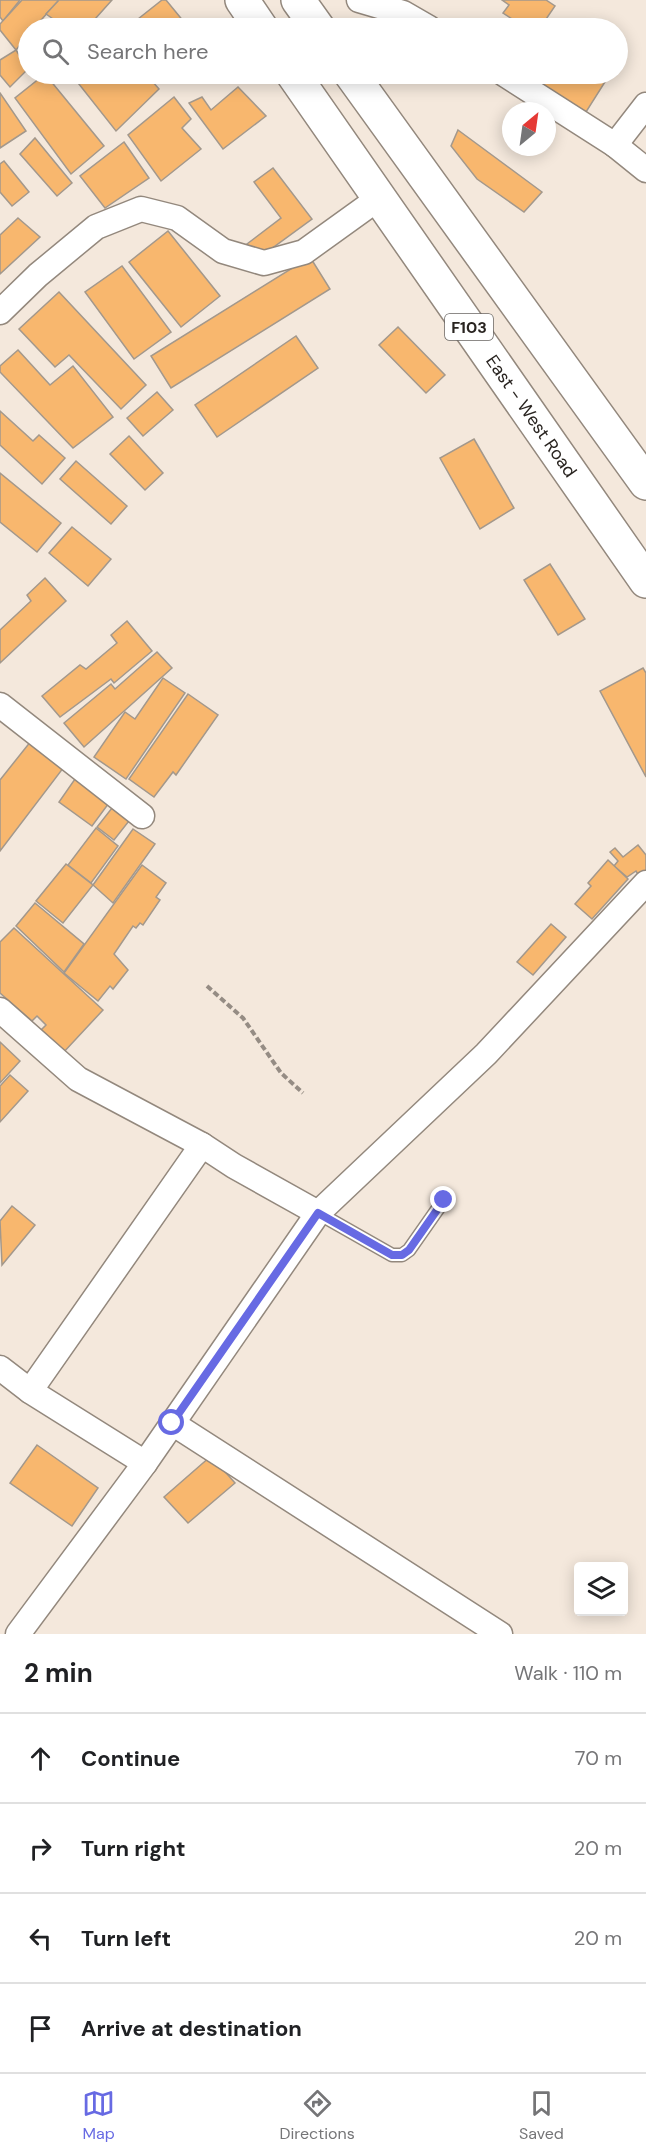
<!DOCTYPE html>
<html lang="en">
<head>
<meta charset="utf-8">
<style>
  body { margin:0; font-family:"DM Sans",sans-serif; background:#f6f6f6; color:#202124 }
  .controls { position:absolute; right:18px; bottom:18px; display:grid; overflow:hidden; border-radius:6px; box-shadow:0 3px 15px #0003 }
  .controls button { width:54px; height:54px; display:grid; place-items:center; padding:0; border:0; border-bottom:2px solid #e0e0e0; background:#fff; color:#202124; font:30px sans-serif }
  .compass { position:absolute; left:502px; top:102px; width:54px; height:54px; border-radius:50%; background:#fff; box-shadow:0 3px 15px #0003; rotate:29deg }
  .stop { position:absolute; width:18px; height:18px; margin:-14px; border:4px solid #676ae3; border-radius:50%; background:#fff }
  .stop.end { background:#676ae3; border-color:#fff; box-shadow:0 2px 6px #0008 }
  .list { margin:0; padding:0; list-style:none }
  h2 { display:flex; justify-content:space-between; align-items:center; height:78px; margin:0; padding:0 24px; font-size:26px }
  h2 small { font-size:20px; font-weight:400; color:#757577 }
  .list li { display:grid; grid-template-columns:39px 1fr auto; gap:18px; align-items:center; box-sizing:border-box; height:90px; padding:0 24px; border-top:2px solid #e0e0e0 }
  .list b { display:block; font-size:22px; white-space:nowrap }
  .list em { font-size:20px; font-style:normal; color:#757577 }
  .icon { flex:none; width:33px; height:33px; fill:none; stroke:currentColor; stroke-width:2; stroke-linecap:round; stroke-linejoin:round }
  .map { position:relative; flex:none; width:646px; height:1634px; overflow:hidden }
  .search { position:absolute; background:#fff; box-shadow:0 3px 15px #0003; left:18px; right:18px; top:18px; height:66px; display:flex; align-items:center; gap:15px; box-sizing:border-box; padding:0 21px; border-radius:33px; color:#757577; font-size:22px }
  .sheet { height:438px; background:#fff }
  nav { display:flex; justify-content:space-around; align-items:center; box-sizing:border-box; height:84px; border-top:2px solid #e0e0e0; background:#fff; font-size:16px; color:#757577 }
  nav a { display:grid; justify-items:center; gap:3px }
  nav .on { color:#676ae3 }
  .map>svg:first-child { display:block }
</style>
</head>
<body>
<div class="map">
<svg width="646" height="1634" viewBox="0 0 646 1634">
  <rect width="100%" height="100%" fill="#f4e8dc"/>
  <g fill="#f8b76e" stroke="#a3988c" stroke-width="1.5">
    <path d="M0,0H20L3,21L0,17Z"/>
    <path d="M22,0H59L34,28H28V35L16,50L0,30V24Z"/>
    <path d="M59,0H112L87,28H66L46,14Z"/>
    <path d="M162,0H166L189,28H146L138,19Z"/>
    <path d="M502,0H546L555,6L540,28H509L515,21L503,13L509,5Z"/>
    <path d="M550,23L559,28H546Z"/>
    <path d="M16,50L28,69L10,87L0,75V60Z"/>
    <path d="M45,74L104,146L71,174L15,98Z"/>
    <path d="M71,74H146L159,89L116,131Z"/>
    <path d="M529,74H610L586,112L528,76Z"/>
    <path d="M238,87L266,116L223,149L189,103L202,97L211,110Z"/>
    <path d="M0,93L26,131L0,148Z"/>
    <path d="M174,97L191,119L182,128L201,149L161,181L128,135Z"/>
    <path d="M458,130L542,192L524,212L477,179L451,146Z"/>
    <path d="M35,138L72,183L57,196L20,154Z"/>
    <path d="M124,142L149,178L105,208L80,176Z"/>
    <path d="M4,161L29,192L12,206L0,192V164Z"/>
    <path d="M273,168L312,219L256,260L243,247L281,218L254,182Z"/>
    <path d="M18,218L40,237L0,274V235Z"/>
    <path d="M168,231L220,296L181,327L129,262Z"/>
    <path d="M310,257L330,289L171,388L151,356Z"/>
    <path d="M122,266L171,332L134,359L85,292Z"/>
    <path d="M59,292L146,385L121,409L69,355L55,367L19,329Z"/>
    <path d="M398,327L445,375L426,393L379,345Z"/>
    <path d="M296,336L318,368L217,437L195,405Z"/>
    <path d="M18,350L50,385L73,366L113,417L73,448L0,372V366Z"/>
    <path d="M157,392L173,410L143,436L127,418Z"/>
    <path d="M0,411L33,441L39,435L65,458L42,484L0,445Z"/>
    <path d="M129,436L163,473L145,490L110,454Z"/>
    <path d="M474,439L514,508L480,529L440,458Z"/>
    <path d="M76,461L127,506L111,524L60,479Z"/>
    <path d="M0,473L61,523L37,552L0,522Z"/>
    <path d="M72,527L111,559L88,586L49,553Z"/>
    <path d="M550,564L585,619L558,635L524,580Z"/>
    <path d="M45,578L66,601L0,663V630L31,601L27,595Z"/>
    <path d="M127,621L152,651L114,683L111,679L60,717L42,696L80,665L86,669L117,643L111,635Z"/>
    <path d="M157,652L172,668L84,747L64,723L111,684L115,689Z"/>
    <path d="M643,668L646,673V777L600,691Z"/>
    <path d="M163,678L185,693L126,779L94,757L125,712L135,719Z"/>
    <path d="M188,694L218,715L176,775L173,772L154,797L129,779Z"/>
    <path d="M31,741L64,767L0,851V780Z"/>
    <path d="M75,779L109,803L92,826L59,802Z"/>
    <path d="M112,808L129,821L114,840L97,827Z"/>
    <path d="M96,828L118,846L91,883L68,865Z"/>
    <path d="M133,829L155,844L113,903L93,885Z"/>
    <path d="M638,845L646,855V870L639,876L636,871L627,877L614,866L618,861L610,852L615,848L623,857Z"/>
    <path d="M608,860L628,879L592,919L575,904L591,886L588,883Z"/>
    <path d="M66,864L93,885L63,923L36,901Z"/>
    <path d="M142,865L166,883L156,897L160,900L143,925L140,923L136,928L133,926L114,954L128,970L113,989L110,986L98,1001L64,973Z"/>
    <path d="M35,903L84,944L64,972L16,926Z"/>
    <path d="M551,924L566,937L533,975L517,962Z"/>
    <path d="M14,928L103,1010L62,1054L38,1033L46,1025L37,1016L32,1021L0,993V942Z"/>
    <path d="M0,1042L20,1061L0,1083Z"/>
    <path d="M10,1075L28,1091L0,1122V1086Z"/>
    <path d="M12,1206L35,1225L2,1265L0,1221Z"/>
    <path d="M37,1445L98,1488L72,1526L10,1483Z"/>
    <path d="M211,1456L235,1483L188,1523L164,1497Z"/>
  </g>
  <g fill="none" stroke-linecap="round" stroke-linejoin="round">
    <g stroke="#93887d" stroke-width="15">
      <path id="service" d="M318,1213L392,1255H402L409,1250L444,1200"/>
    </g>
    <g stroke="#93887d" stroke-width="27">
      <g id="minor">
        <path d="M359,0L403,13L429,28"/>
        <path d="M504,74L615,145L646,170"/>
        <path d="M615,145L646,105"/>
        <path d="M0,312L38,275L96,227L141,209L177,218L223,251L264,263L304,252L379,198"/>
        <path d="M0,705L142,816"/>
        <path d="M0,1010L78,1079L202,1145L234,1166L318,1213"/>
        <path d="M0,1368L30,1391L145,1463"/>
        <path d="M30,1391L202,1145"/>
        <path d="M172,1423L500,1634"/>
        <path d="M18,1634L145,1463L318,1213L486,1054L646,883"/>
      </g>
    </g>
    <g stroke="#93887d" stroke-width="36">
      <g id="primary">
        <path d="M242,0L261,28"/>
        <path d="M298,0L318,28"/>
        <path id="s1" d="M293,74L646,581"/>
        <path d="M351,74L646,483"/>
      </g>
    </g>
    <path stroke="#958c84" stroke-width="4" stroke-dasharray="6 3" stroke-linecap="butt" d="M207,986L243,1018L281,1073L303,1093"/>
    <use href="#service" stroke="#fff" stroke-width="12"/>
    <use href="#minor" stroke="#fff" stroke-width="24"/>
    <use href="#primary" stroke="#fff" stroke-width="33"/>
  </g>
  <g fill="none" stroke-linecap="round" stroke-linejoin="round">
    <path stroke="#676ae3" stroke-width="8" d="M172,1423L318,1213L392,1255H402L409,1250L444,1200"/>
  </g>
  <g text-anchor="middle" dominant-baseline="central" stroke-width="5" stroke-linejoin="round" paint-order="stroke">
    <rect fill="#fff" stroke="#696663" stroke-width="1.5" x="445" y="314" width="48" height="26" rx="4.5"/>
    <g font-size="16" font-weight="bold" fill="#292420">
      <text x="469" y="327">F103</text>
    </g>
    <g font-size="18" fill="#292420" stroke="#fff">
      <text stroke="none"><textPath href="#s1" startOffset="417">East - West Road</textPath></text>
    </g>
  </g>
</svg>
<div class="controls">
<button><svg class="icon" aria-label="layers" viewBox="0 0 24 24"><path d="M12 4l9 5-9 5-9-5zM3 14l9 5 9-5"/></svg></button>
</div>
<svg class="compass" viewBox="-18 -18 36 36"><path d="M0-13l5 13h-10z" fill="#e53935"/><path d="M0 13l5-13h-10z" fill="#757577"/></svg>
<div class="stop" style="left:172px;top:1423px"></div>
<div class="stop end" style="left:444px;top:1200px"></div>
<div class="search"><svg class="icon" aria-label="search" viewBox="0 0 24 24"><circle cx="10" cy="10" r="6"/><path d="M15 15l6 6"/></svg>Search here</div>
</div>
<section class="sheet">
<h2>2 min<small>Walk · 110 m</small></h2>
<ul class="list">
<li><svg class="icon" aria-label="ahead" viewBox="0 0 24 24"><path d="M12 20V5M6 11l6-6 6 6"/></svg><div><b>Continue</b></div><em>70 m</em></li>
<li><svg class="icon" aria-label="right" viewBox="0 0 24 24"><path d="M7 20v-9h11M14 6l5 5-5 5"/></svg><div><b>Turn right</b></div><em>20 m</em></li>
<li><svg class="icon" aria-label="left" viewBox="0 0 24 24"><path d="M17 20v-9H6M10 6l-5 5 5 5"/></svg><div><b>Turn left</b></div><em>20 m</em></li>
<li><svg class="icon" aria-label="arrive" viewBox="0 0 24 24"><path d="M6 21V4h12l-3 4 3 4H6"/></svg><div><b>Arrive at destination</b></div></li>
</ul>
</section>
<nav>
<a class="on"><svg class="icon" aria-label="map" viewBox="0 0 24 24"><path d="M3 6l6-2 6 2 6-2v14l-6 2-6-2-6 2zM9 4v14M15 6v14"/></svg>Map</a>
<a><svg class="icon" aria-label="directions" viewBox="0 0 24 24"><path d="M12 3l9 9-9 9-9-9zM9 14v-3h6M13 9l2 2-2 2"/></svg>Directions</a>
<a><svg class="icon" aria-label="saved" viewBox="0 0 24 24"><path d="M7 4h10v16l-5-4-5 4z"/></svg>Saved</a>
</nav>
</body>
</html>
